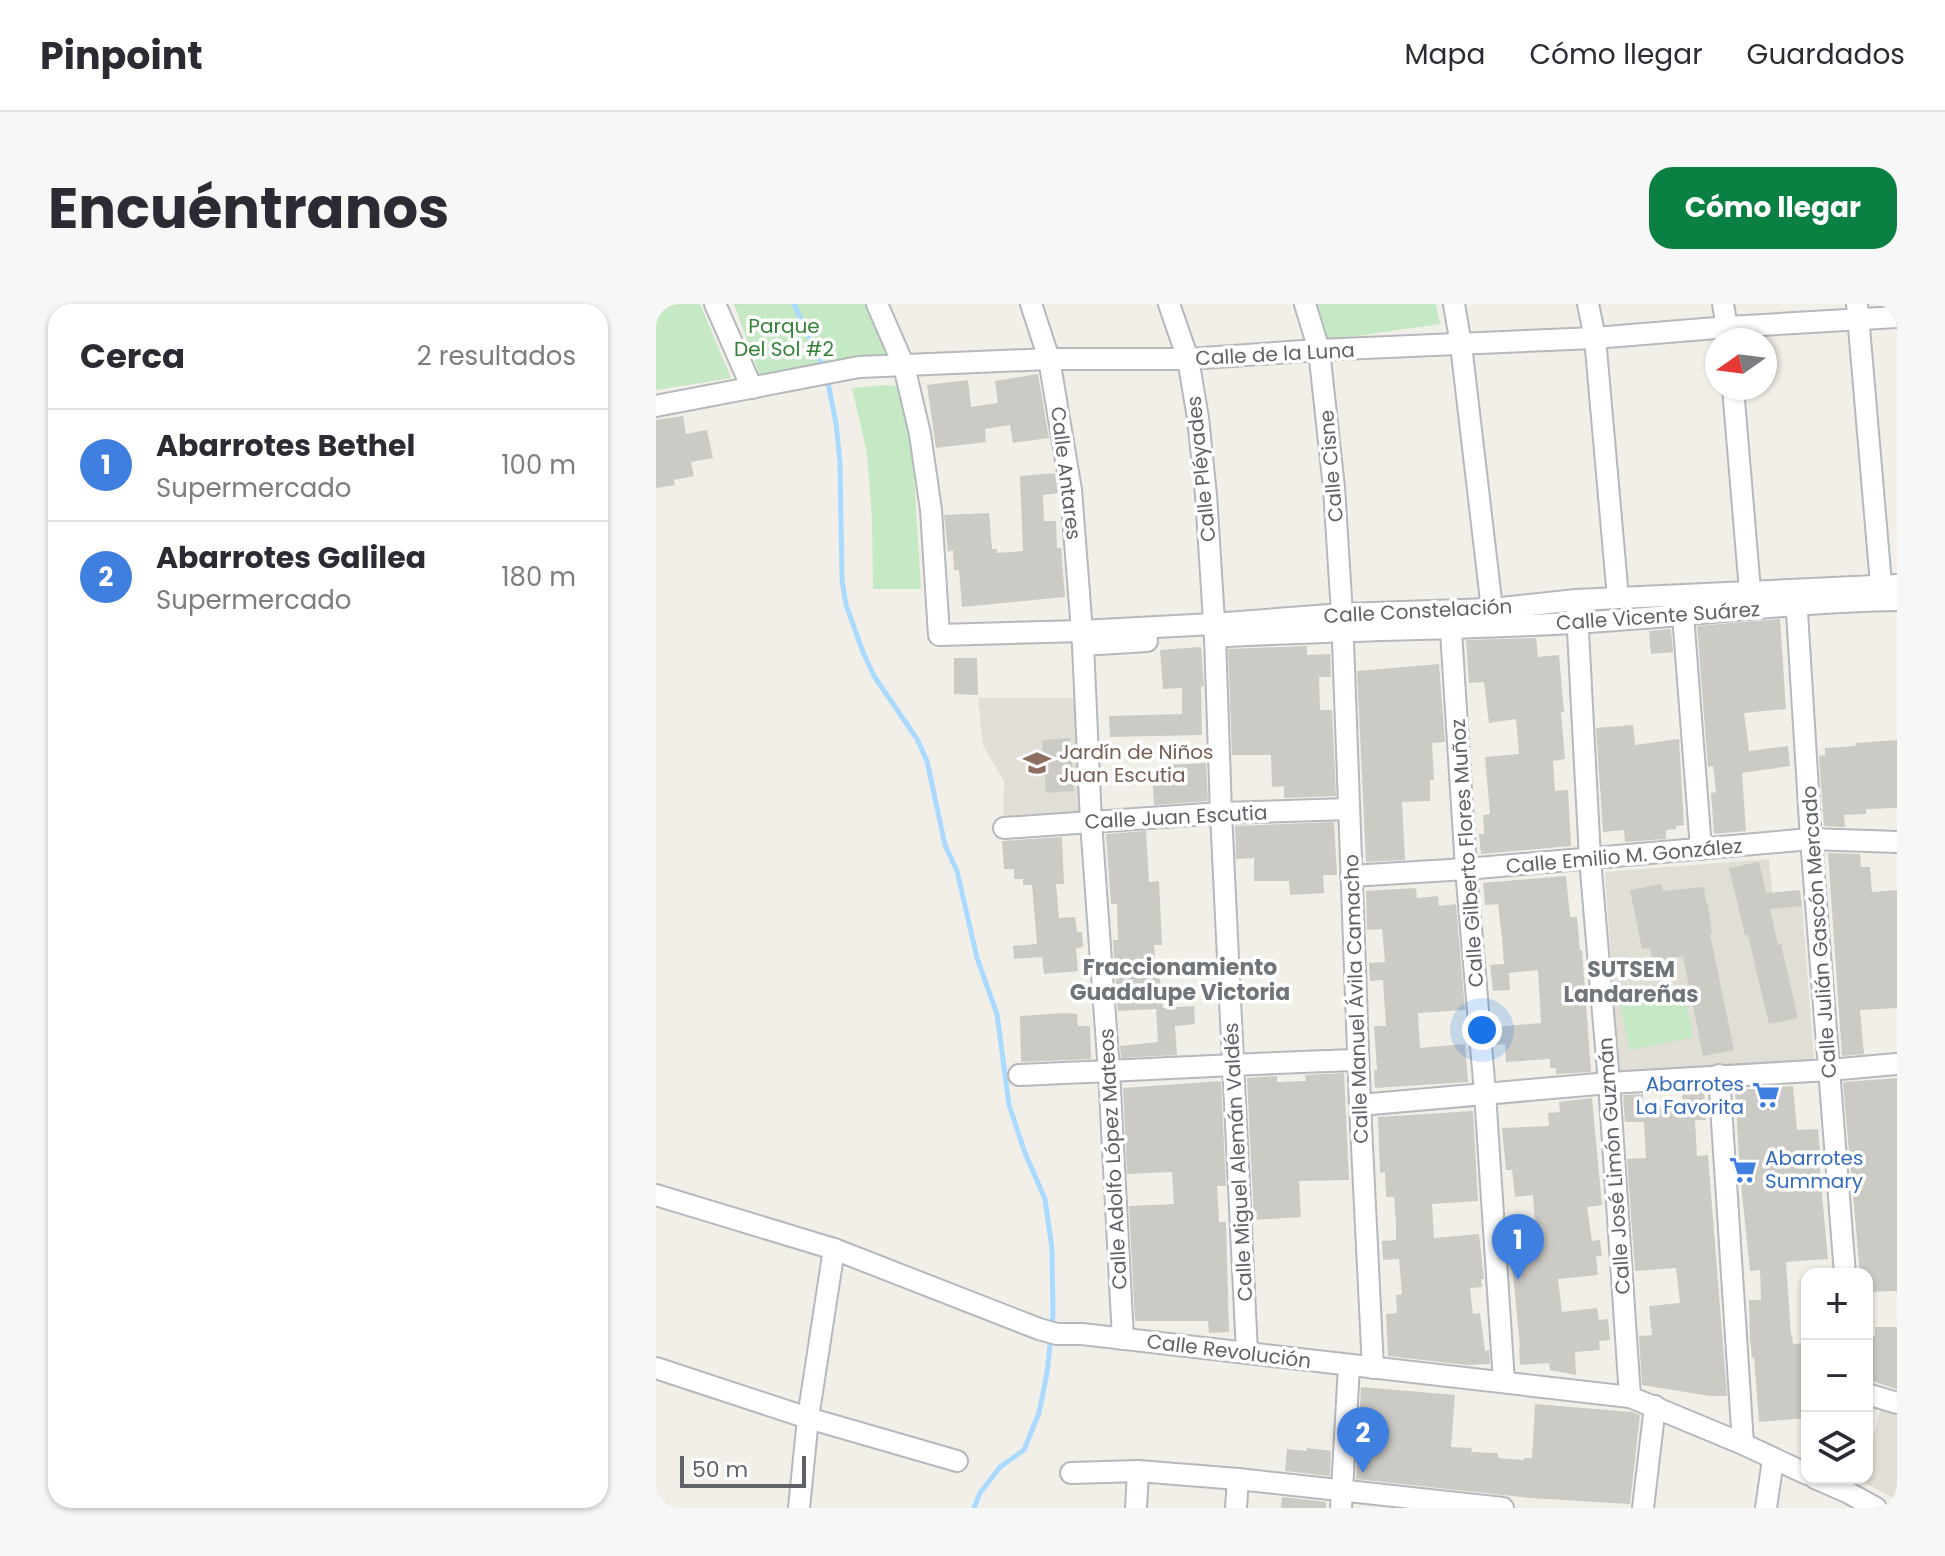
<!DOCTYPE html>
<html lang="es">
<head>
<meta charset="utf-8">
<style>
  body { margin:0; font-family:Poppins,sans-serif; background:#f7f7f7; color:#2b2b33 }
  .controls { position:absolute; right:24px; bottom:24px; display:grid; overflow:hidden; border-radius:16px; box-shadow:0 2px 6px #0004 }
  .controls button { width:72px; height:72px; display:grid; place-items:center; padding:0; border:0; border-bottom:2px solid #e1e1e2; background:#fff; color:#2b2b33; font:40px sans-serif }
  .compass { position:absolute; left:1049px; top:24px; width:72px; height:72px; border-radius:50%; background:#fff; box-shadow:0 2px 6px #0004; rotate:256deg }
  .scale { position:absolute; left:24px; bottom:20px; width:126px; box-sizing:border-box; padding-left:8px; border:4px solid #5f6368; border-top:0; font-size:22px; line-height:28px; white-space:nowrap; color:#5f6368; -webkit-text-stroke:6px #fff; paint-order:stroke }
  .you { position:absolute; left:826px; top:726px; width:28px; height:28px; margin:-20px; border:6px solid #fff; border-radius:50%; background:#1a73e8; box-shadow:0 0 0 12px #1a73e833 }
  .badge { display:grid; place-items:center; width:52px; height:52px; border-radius:50%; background:#0b8043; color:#fff; font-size:26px; font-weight:700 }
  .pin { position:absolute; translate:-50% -66px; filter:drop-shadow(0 2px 4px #0008) }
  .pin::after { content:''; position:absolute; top:42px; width:28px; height:24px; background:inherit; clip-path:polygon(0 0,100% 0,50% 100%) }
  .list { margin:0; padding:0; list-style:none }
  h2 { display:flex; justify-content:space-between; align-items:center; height:104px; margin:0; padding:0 32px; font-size:34px }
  h2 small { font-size:26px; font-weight:400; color:#7c7c81 }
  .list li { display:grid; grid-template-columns:52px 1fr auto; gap:24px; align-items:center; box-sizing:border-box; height:112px; padding:0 32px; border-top:2px solid #e1e1e2 }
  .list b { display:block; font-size:30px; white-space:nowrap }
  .list p { margin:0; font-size:26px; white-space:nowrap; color:#7c7c81 }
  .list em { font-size:26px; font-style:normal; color:#7c7c81 }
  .icon { flex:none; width:44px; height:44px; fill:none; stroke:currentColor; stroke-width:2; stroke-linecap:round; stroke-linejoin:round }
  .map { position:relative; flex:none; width:1241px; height:1204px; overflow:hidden; border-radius:24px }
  header { display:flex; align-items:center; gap:48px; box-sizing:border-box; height:112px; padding:0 40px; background:#fff; border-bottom:2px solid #e1e1e2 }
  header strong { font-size:38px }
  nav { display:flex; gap:44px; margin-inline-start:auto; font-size:28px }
  .intro { display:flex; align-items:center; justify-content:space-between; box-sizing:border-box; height:192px; padding:0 48px }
  h1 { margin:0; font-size:56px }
  .button { padding:20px 36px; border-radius:24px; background:#0b8043; color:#fff; font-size:28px; font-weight:700 }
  main { display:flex; gap:48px; padding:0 48px }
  aside { flex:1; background:#fff; border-radius:24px; box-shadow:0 2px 6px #0004 }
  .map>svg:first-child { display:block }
</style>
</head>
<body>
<header>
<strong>Pinpoint</strong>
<nav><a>Mapa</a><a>Cómo llegar</a><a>Guardados</a></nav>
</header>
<div class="intro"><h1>Encuéntranos</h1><a class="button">Cómo llegar</a></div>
<main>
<aside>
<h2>Cerca<small>2 resultados</small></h2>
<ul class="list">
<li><span class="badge" style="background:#3f7fe0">1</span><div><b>Abarrotes Bethel</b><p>Supermercado</p></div><em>100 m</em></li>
<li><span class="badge" style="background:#3f7fe0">2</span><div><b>Abarrotes Galilea</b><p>Supermercado</p></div><em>180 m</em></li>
</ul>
</aside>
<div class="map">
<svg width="1241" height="1204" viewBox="0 0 1241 1204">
  <rect width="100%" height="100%" fill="#f1efe8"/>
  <g fill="#e1ded6">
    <path d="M322,394H422L425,508L347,515L348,477L327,441Z"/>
    <path d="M1113,555L1118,604L1146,602L1158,756L963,770L949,568Z"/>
    <path d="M1224,1106L1241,1111V1196L1206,1177L1207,1174H1211V1159Z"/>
  </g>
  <g fill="#c5e8c5">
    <path d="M0,0H44L75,74L0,86Z"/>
    <path d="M78,0H210L232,52L104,72Z"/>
    <path d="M662,0H780L784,20L672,36Z"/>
    <path d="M229,81L242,82L257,154L265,285H217L216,214L211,149L196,84Z"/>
    <path d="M1027,683L1037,733L974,746L963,696Z"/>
  </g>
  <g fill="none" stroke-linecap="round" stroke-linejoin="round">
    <g stroke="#aadaff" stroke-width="5">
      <path d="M138,0L167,64"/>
      <path d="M171,74L180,119L184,158L186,276L190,301L207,348L218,372L261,435L271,457L289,541L301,567L321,654L341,710L353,801L369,849L389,895L396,945L397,1009L396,1023"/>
      <path d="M318,1204L324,1189L344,1163L368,1146L383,1109L391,1069L395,1033"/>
    </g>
  </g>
  <g fill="#cccac5">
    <path d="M382,70L393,134L357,139L354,121L329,125L330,138L280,144L271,81L312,76L315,103L342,99L339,77Z"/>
    <path d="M27,112L30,130L51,126L57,154L35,158L38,172L18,176L19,181L0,184V116Z"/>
    <path d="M399,169L402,189L387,191L388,217H400L401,244H405L409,293L306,303L303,266H298L297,246L292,248L288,211L333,209L336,245H341V249L367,247L364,172Z"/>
    <path d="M1124,315L1130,405L1088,409L1093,447L1132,442L1134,462L1086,469L1090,527L1058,530L1055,489L1060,488L1057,462L1052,463L1041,322Z"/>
    <path d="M1015,325L1017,348L995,350L993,327Z"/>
    <path d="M880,334L882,353L903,351L908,408H905L909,455L897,457L899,487L912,486L915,542L825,550L823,530H828L827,511L834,510L829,453L863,450L860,415L833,419L828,378L813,379L810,336Z"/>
    <path d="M651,342V351L674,350L675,373H663L664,406H676L680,492L628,494V482L616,483L615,451H576L572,345Z"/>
    <path d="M545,343L548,382H545L546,431L454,433L453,412L526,410V384L507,385L504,346Z"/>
    <path d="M298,354H321L322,391L298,390Z"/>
    <path d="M783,360L789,438L776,439L778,476H774V497L746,498L749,556L710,558L701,367Z"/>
    <path d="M977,421L979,441L1023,435L1028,521L1020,522V525L1010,526V535L969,538L968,526L947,528L940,424Z"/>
    <path d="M414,434L418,487L390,489L386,436Z"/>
    <path d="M1241,436V504L1210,505V510L1188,511L1189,523L1168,522L1163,452L1169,451V444L1200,442L1199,439Z"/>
    <path d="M550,459L552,497L498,501L496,466L508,465V461Z"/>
    <path d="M678,518L681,571H667L668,589L634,591L633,577H598V554L580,555L579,522Z"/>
    <path d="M490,527L493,578L503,577L506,641H498L500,667H503L507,704L538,702L539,720L519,722L521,751L465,754L464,742L502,738L500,705L462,707L457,636H462L461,600H455L450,530Z"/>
    <path d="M406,533L408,580H400L403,614L419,613L421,628H426L427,643L420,644L422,667L388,670L386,653L358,655L357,642L381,640L376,581H367V575H358V565H348L346,537Z"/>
    <path d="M1172,549L1204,550L1205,563H1214L1216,588L1241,586V704L1204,706L1208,750L1186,752Z"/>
    <path d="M1103,558L1110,589L1144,586L1146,602L1114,605L1122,641L1125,640L1142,714L1113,720L1092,631H1089L1073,564Z"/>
    <path d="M910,572L914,613H921L924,646H926L935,768L900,770V764H894V755L850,758L849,740L840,741L838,723L885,719L882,666L853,669L854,686L837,687L834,661L848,660L846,634L842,600L829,601L827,579Z"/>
    <path d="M1005,580L1007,587L1048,583L1050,599H1052L1056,630H1054L1078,746L1047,752L1027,652L996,658L994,644L986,645L974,586Z"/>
    <path d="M760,584L761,594L782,592L783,602L800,600L809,706L762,709L764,744L809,740L812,778L719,784L718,766H721L718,722H730L727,676L714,677L713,659L729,658L726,625L711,626L710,587Z"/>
    <path d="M408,709L421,710L422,722H434L435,755L365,758L364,712Z"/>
    <path d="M688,769L693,876L643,877L645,913L598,916L591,774L621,772V778L650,777L649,771Z"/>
    <path d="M1241,774V987L1211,988V970H1204L1187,780L1188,778Z"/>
    <path d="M565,777L570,882H561L563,918H570L573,1028L553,1029L552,1017H479L473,902L518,900L516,868L471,870L467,784Z"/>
    <path d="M1137,782L1141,826L1162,825L1164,846H1162L1172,955L1130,958L1135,1031H1136L1137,1040L1151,1039V1114L1103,1118L1098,1053L1096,1054L1094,1035L1093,996H1105L1104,966L1094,967L1084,870L1079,786Z"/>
    <path d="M1048,786L1050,816H1039L1041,852L1052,851L1071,1092H1054L986,1081L983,1032L996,1031L993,1002L1024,999L1020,964L979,967L971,855L990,854L988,818H969L967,791L987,790V804L1027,802L1026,788Z"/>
    <path d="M936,794L946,901L931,903L936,937L944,936L946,952H940L942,971L902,975L906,1008L941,1004L943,1016L952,1015L954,1036L943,1037L944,1046L919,1048L920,1071L894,1066L893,1059L864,1061L863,1043H864L853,927L872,925L871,918H879L877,891L859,893L856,866H850L846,824L893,822L892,809L904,808L903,798Z"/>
    <path d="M817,807L822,897L776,900L778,934L823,930L828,975H825L826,983L814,984L817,1010L824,1009L829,1047L833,1046L834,1060L811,1061L732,1052L730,1010L741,1009L740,991L746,990L743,955L727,956L726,937L740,936V918L738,893H730L729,868L724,869L722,813Z"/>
    <path d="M1219,1023H1241V1085L1212,1076L1211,1032H1219Z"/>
    <path d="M705,1083L799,1091L795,1143L816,1144L815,1148L842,1149V1154L868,1156V1154H876L879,1100L976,1108L984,1111L974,1200L874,1194L700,1175Z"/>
    <path d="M651,1144L675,1147L674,1172L629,1167L631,1145L651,1147Z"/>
    <path d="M626,1193L670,1198V1204H625Z"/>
  </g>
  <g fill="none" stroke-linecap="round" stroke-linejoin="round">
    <g stroke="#b5b8bc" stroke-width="24">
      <g id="street">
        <path d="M59,0L96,84"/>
        <path d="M221,0L248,62L264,130L275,206L283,331L426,327L557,320L686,310L836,305L920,296L1241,281"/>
        <path d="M375,0L393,55L415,186L427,341L435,518L453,768L467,1035"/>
        <path d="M513,0L532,55L542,114L550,191L559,333L565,509L591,1049"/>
        <path d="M649,0L663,46L678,184L686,310L704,801L717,1064"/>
        <path d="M798,0L805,41L836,305"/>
        <path d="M932,0L939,34L962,294"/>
        <path d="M1067,0L1073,35"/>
        <path d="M1201,0L1225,280"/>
        <path d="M1077,84L1094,287"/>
        <path d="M0,102L203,63L393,55H532L663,46L939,34L1072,23L1241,13"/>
        <path d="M1140,292L1155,535L1189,970"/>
        <path d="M1026,298L1045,545"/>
        <path d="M921,308L934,555L953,779L974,1093"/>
        <path d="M794,311L810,565L829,789L848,1078"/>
        <path d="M571,332C686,326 802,325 918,319C1026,313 1133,298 1241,296"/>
        <path d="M427,341L491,337"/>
        <path d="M348,524L565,509L693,505"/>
        <path d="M695,572L810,565L1155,535L1241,538"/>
        <path d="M363,771C476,767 589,759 702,756"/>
        <path d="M1063,771L1087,1140"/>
        <path d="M704,801L953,779L1173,766L1241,760"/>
        <path d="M0,891L178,945L383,1025L401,1030H426L974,1093L1087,1140L1151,1170"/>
        <path d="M0,1064L152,1114L301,1157"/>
        <path d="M1211,1090L1241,1099"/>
        <path d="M415,1169L482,1167L582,1175L847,1204"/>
        <path d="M1159,1174L1191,1188L1220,1204"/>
        <path d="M143,1204L152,1114L178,945"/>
        <path d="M480,1204L482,1167"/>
        <path d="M580,1204L582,1175"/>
        <path d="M685,1204L693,1062"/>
        <path d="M987,1204L999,1102"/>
        <path d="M1110,1204L1117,1156"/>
      </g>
    </g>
    <use href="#street" stroke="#fff" stroke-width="20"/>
  </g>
  <defs>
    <g id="school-bare" transform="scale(2.16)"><path d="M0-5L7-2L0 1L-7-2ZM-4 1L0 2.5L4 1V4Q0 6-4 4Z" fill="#8d6e63" stroke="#fff" stroke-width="2.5" paint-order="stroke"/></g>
    <g id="supermarket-bare" transform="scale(2.16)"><path d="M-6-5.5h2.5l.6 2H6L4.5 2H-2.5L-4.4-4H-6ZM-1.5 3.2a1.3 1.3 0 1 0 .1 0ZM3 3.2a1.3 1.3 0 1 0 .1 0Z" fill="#3f7fe0" stroke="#fff" stroke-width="2.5" paint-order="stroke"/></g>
  </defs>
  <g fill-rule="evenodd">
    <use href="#school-bare" x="381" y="459"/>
    <use href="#supermarket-bare" x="1110" y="791"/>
    <use href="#supermarket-bare" x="1087" y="866"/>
  </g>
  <g text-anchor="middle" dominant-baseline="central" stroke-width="7" stroke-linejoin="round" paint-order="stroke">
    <g font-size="20" fill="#348238" stroke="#fff">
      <text x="128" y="22">Parque<tspan x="128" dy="23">Del Sol #2</tspan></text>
    </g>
    <g font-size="20" fill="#5f6368" stroke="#fff">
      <text transform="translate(619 50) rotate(-3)">Calle de la Luna</text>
      <text transform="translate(675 162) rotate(-95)">Calle Cisne</text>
      <text transform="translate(545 165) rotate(-96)">Calle Pléyades</text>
      <text transform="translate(410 169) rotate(83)">Calle Antares</text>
      <text transform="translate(762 307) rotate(-3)">Calle Constelación</text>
      <text transform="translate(1002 312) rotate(-4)">Calle Vicente Suárez</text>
      <text transform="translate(520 513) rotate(-3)">Calle Juan Escutia</text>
      <text transform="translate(811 549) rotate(-94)">Calle Gilberto Flores Muñoz</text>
      <text transform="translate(968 552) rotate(-5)">Calle Emilio M. González</text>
      <text transform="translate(1163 628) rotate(-94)">Calle Julián Gascón Mercado</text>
      <text transform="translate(700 695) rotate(-92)">Calle Manuel Ávila Camacho</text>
      <text transform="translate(457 855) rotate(-93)">Calle Adolfo López Mateos</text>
      <text transform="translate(582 858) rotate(-93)">Calle Miguel Alemán Valdés</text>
      <text transform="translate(958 862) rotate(-94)">Calle José Limón Guzmán</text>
      <text transform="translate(573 1047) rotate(7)">Calle Revolución</text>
    </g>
    <g font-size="20" fill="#785e54" stroke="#fff" text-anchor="start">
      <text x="403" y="448">Jardín de Niños<tspan x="403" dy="23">Juan Escutia</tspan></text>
    </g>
    <g font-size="20" fill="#366cbe" stroke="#fff" text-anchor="end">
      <text x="1088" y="780">Abarrotes<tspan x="1088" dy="23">La Favorita</tspan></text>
      <text x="1109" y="854" text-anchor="start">Abarrotes<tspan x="1109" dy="23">Summary</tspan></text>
    </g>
    <g font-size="22" font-weight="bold" fill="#70757a" stroke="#fff">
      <text x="524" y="663">Fraccionamiento<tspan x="524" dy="25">Guadalupe Victoria</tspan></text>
      <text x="975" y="665">SUTSEM<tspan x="975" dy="25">Landareñas</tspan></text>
    </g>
  </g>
</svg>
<div class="controls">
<button>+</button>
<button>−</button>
<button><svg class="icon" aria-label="layers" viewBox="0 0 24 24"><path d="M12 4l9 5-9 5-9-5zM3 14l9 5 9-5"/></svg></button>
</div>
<svg class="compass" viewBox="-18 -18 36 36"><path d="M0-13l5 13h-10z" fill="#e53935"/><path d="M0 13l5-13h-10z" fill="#7c7c81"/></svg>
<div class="scale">50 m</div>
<div class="you"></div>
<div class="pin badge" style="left:862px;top:976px;background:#3f7fe0">1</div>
<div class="pin badge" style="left:707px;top:1169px;background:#3f7fe0">2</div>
</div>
</main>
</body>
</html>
